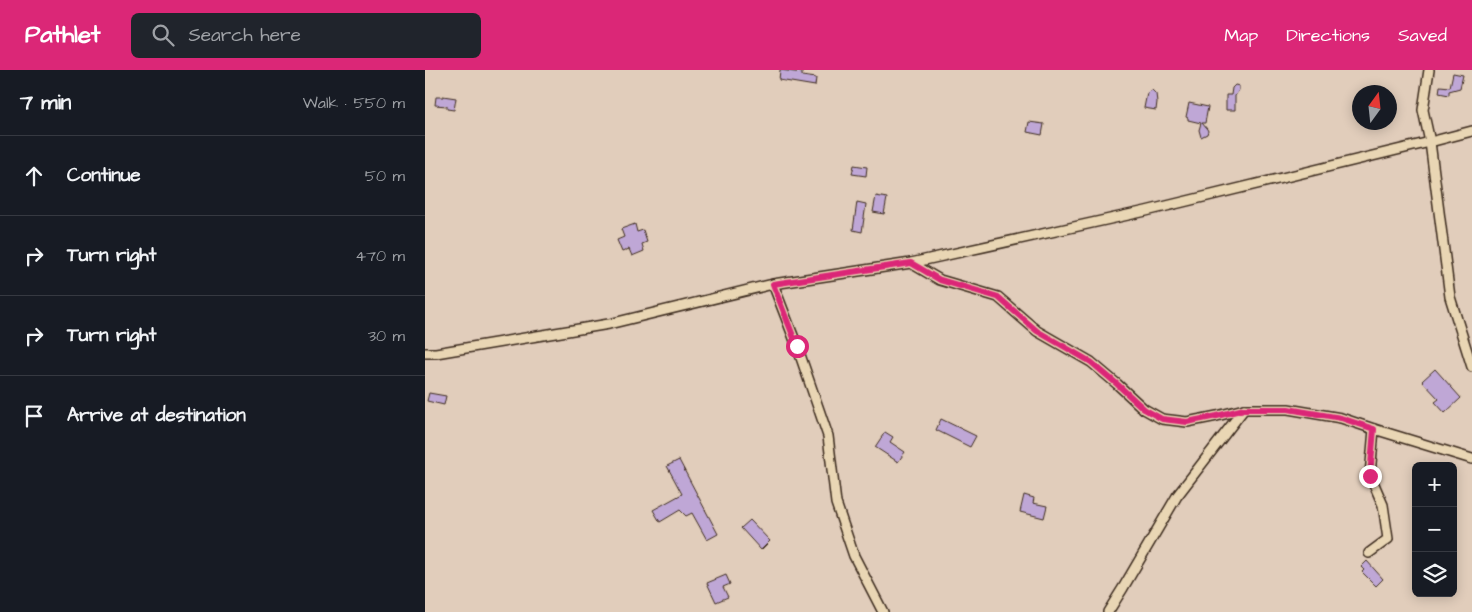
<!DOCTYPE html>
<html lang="en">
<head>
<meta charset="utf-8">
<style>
  body { margin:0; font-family:"Architects Daughter",sans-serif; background:#20242c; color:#f1f3f6 }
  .controls { position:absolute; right:15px; bottom:15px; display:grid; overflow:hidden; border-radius:8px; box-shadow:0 2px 12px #0003 }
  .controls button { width:45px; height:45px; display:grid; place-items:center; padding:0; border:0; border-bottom:1px solid #363941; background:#171b24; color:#f1f3f6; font:25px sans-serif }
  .compass { position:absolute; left:927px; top:15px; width:45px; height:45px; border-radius:50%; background:#171b24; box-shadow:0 2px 12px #0003; rotate:15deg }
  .stop { position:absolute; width:15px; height:15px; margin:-11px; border:4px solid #db2777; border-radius:50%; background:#fff }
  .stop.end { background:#db2777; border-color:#fff; box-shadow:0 1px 5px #0008 }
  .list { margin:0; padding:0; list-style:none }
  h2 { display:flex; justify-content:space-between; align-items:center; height:65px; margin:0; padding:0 20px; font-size:21px }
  h2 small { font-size:16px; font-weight:400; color:#9ea1a6 }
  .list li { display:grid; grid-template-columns:32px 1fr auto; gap:15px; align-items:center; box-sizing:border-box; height:80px; padding:0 20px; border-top:1px solid #363941 }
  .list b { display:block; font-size:19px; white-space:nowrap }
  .list em { font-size:16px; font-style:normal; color:#9ea1a6 }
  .icon { flex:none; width:28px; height:28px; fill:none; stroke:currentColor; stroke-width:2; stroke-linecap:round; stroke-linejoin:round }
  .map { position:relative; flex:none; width:1047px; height:542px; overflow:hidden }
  header { display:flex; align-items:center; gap:30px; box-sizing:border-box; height:70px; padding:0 25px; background:#db2777; color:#fff }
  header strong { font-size:24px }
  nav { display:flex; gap:28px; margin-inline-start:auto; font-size:18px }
  .search { width:350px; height:45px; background:#20242c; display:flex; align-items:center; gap:12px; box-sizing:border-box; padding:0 18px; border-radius:8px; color:#9ea1a6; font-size:19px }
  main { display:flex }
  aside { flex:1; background:#171b24 }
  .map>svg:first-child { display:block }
</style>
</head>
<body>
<header>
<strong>Pathlet</strong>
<div class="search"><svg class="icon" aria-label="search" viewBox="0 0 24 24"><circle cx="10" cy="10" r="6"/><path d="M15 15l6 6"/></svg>Search here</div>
<nav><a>Map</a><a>Directions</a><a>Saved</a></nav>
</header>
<main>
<aside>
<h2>7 min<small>Walk · 550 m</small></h2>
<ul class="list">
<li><svg class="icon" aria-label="ahead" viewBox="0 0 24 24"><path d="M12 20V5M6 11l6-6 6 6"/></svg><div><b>Continue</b></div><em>50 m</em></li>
<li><svg class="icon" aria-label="right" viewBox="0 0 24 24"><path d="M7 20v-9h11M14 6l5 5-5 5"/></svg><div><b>Turn right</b></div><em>470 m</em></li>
<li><svg class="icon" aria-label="right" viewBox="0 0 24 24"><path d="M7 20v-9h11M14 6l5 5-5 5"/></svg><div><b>Turn right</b></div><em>30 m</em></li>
<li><svg class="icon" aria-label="arrive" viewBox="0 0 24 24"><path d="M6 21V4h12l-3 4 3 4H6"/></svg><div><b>Arrive at destination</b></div></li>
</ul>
</aside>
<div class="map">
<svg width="1047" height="542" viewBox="0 0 1047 542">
  <rect width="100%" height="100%" fill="#e1cdbb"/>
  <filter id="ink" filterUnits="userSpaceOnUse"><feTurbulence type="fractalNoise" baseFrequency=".02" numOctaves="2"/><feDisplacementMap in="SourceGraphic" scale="10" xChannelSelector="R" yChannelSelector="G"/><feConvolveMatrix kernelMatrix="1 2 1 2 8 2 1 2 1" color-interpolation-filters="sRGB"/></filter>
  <g filter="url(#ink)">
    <g fill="#bfa7d6" stroke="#3b2a1e">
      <path d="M355,0L377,3V6L391,8L390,16L354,10Z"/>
      <path d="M1028,3L1038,5L1035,18L1024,21V25L1014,23L1015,16L1025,17Z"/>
      <path d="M810,15L814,16V20L810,26V40H801V25H806L807,18Z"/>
      <path d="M727,20L731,24L732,32L731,40L719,38L722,23Z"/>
      <path d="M18,26L31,28L29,40L22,39V36L10,35L11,27H18Z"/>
      <path d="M764,33L783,37L780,53H777L782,59L783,61L782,64L776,67L774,60L776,53L763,50V48L761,47Z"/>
      <path d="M604,52L619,54L617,65L602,62Z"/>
      <path d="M429,95L442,97L441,106L427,104Z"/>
      <path d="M451,126L462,128L459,144L448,142Z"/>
      <path d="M432,132L441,134L437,162L428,160Z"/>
      <path d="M210,154L212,162L218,160L222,172L217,174L219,181L207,186L204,179L197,182L192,170L199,167L196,159Z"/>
      <path d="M1010,299L1036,328L1020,343L1010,332L1014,329L997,311Z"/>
      <path d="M4,323L21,326L19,335L2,331Z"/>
      <path d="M516,349L551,366L545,377L511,360Z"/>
      <path d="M460,362L468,367L465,372L480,382L473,392L450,377Z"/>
      <path d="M254,390L293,464L282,470L267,443L261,446L255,440L235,452L228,440L257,424L242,396Z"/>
      <path d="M599,425L609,428L608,433L622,436L619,448L595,442Z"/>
      <path d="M325,450L345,471L336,480L316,458Z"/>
      <path d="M942,491L958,509L951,516L937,502L939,500L936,497Z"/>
      <path d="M301,505L305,514L298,517L303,527L291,532L282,513Z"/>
    </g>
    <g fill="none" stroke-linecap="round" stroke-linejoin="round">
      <g stroke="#3b2a1e" stroke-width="12">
        <g id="minor">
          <path d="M1004,0L998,40L1005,72L1025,227L1047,297"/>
          <path d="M486,193L515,210L573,227L612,261L666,292L692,314L719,339L737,349L762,352L792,346L819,339H863L916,348L949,359L1047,389"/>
          <path d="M348,214L372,276L403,366L411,433L429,486L458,542"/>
          <path d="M0,283H11L184,254L348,214L486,193L721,141L1005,72L1047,61"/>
          <path d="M944,483L963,469L958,435L945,405L949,359"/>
          <path d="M683,542L698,518L752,426L819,339"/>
        </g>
      </g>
      <use href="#minor" stroke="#e9d6b4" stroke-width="9"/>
    </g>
  </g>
  <g fill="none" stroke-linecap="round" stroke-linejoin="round" filter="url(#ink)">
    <path stroke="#db2777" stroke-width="6" d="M372,276L348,214L486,193L515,210L573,227L612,261L666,292L692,314L719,339L737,349L762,352L792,346L819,339H863L916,348L949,359L945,406"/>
  </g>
</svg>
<div class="controls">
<button>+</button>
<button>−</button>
<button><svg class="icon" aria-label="layers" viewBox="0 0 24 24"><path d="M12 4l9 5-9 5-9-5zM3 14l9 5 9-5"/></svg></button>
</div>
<svg class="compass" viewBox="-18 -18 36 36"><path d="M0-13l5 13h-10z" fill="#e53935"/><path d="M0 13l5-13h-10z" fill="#9ea1a6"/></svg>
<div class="stop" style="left:372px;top:276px"></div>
<div class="stop end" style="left:945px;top:406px"></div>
</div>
</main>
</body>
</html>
